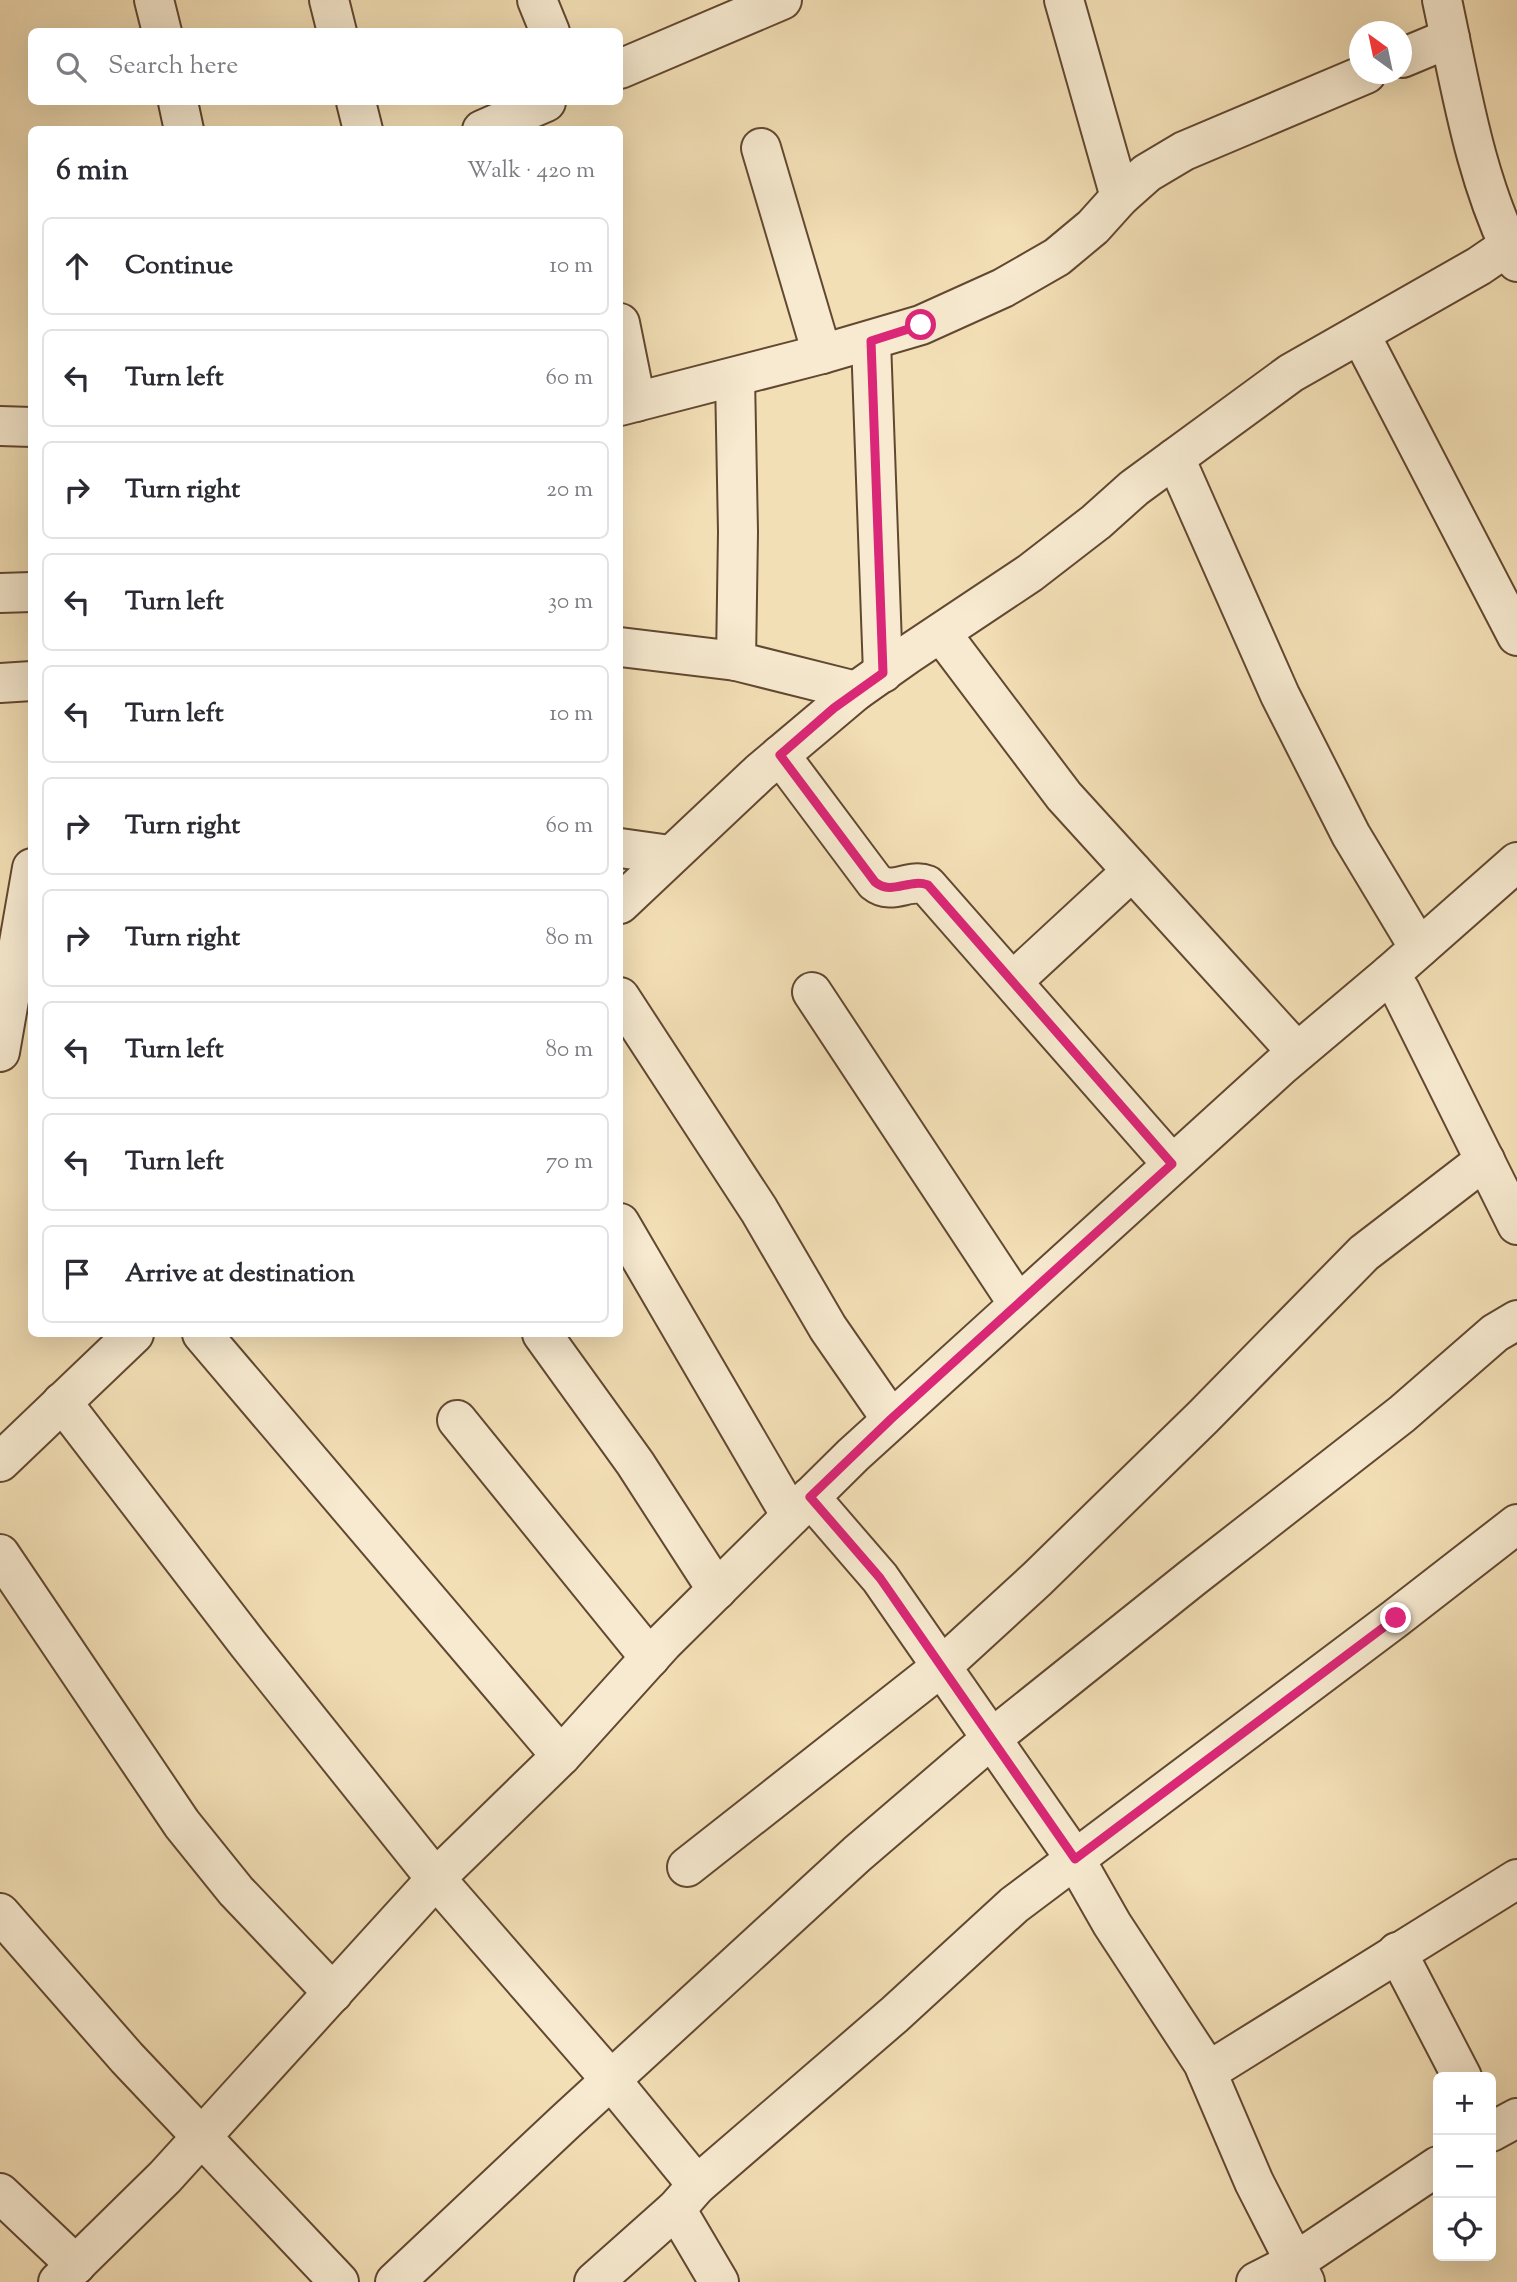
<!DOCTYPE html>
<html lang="en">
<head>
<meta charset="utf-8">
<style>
  body { margin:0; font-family:"Sorts Mill Goudy",serif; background:#f7f7f7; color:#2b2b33 }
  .controls { position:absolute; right:21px; bottom:21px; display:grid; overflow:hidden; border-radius:10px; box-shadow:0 7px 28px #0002 }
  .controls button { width:63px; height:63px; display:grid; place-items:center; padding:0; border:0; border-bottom:2px solid #e1e1e2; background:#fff; color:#2b2b33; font:35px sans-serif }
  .compass { position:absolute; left:1349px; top:21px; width:63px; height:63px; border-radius:50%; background:#fff; box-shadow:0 7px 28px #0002; rotate:327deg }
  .stop { position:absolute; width:21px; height:21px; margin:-16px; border:5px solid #db2777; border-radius:50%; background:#fff }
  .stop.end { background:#db2777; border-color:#fff; box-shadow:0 2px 7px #0008 }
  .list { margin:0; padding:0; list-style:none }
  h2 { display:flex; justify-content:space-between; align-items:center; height:91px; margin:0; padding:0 28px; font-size:30px }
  h2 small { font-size:23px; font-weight:400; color:#7c7c81 }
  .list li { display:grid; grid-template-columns:46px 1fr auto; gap:21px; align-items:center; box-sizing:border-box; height:98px; margin:0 14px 14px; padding:0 14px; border:2px solid #e1e1e2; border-radius:10px }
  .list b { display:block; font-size:26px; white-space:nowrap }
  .list em { font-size:23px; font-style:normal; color:#7c7c81 }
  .icon { flex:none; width:38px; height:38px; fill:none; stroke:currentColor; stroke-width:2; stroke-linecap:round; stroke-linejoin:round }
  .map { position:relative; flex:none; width:1517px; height:2282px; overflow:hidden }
  .search { position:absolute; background:#fff; box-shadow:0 7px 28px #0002; left:28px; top:28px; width:595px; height:77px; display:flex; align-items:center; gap:18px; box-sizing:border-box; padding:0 24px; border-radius:10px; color:#7c7c81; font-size:26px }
  .panel { position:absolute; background:#fff; box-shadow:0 7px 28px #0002; left:28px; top:126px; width:595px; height:1211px; border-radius:10px }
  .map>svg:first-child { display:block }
</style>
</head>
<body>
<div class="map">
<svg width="1517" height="2282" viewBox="0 0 1517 2282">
  <rect width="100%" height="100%" fill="#f3dfb6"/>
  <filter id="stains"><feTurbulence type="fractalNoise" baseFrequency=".00286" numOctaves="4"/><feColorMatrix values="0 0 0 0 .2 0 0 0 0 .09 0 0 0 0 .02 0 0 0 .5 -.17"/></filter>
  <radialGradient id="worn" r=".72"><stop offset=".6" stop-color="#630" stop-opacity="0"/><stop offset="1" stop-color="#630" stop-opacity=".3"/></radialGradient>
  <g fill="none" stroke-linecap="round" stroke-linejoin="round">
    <g stroke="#624831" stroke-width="42">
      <g id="minor">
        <path d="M154,0L162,32"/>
        <path d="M329,0L337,32"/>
        <path d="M537,0L550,32"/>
        <path d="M1064,0L1120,197"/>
        <path d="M1442,0C1461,88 1475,181 1517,262"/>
        <path d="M1402,58L1450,38"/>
        <path d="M620,69L782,0"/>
        <path d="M178,102L184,130"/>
        <path d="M356,102L363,130"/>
        <path d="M482,130L546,102"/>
        <path d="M761,148L822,354"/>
        <path d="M620,323L636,402"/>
        <path d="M1360,334L1517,636"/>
        <path d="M871,341L883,673"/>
        <path d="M735,378L738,532L736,661"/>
        <path d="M620,406L822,354L921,325L1003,288L1057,257L1093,227L1120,197L1147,173L1184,151L1366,74"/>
        <path d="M0,426L32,427"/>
        <path d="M1175,458L1280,695L1351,835L1419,948"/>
        <path d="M0,593L32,592"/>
        <path d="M941,633L1064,796L1297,1052"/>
        <path d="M620,647L736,661L856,691"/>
        <path d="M0,683L32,681"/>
        <path d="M780,755L875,882C892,896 909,878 927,885L1172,1164"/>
        <path d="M620,848L670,855"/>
        <path d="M620,904L760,772L856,691L907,655L1030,573L1096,522L1134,488L1291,373L1479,266L1517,240"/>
        <path d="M1390,974L1401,992L1517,1225"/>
        <path d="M1013,981L1132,871"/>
        <path d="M812,992L1018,1304"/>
        <path d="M620,997L759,1210L828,1328L891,1419"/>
        <path d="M0,1052L32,868"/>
        <path d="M620,1223L791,1516"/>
        <path d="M202,1334L561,1756"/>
        <path d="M542,1334L635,1463L717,1590"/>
        <path d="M62,1402L248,1644L436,1879L611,2080L697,2185"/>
        <path d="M457,1420L650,1658"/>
        <path d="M0,1462L134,1334"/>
        <path d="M810,1497L880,1578L1075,1859L1112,1924L1203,2063L1254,2182L1305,2282"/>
        <path d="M0,1554L182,1824L236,1891L333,1993"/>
        <path d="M687,1867L941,1667L1037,1579L1203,1417L1364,1253L1485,1160"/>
        <path d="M0,1913L127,2058L339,2282"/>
        <path d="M1397,1952L1462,2077"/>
        <path d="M1207,2072L1517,1879"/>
        <path d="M1491,2132L1517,2118"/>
        <path d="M0,2193L76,2265"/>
        <path d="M676,2209L719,2282"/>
        <path d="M58,2282L165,2177L444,1870L561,1756L664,1642L853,1455L1281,1066L1390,974L1517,862"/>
        <path d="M395,2282L565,2122L857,1854L991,1739L1192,1578L1402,1414L1495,1333L1517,1320"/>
        <path d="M594,2282L676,2209L697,2185L894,2015L1014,1905L1396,1618L1517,1524"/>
        <path d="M1256,2282L1295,2262L1438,2166"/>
      </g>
    </g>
    <use href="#minor" stroke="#f7ead0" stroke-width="38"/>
  </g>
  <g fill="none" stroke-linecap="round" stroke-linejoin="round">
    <path stroke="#db2777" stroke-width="9" d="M921,325L871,341L883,673L834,708L780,755L875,882C892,896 909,878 928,885L1172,1164L891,1419L810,1497L880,1578L1075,1859L1396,1618"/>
  </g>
  <rect width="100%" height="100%" filter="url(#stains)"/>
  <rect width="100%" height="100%" fill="url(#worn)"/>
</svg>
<div class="controls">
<button>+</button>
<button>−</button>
<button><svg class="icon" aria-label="locate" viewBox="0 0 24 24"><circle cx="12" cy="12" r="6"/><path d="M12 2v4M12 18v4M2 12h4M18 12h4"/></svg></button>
</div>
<svg class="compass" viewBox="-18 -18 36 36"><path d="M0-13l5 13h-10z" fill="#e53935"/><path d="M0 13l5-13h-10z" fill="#7c7c81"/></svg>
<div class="stop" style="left:921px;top:325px"></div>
<div class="stop end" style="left:1396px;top:1618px"></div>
<div class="search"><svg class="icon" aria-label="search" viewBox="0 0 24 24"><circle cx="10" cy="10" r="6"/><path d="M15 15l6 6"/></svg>Search here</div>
<section class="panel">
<h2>6 min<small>Walk · 420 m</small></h2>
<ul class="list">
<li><svg class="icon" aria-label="ahead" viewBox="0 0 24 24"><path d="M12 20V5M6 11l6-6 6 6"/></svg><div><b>Continue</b></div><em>10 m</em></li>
<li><svg class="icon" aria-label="left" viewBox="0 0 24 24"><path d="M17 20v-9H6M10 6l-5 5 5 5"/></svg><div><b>Turn left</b></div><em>60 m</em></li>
<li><svg class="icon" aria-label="right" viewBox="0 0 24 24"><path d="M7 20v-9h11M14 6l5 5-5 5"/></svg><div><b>Turn right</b></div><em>20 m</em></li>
<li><svg class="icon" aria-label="left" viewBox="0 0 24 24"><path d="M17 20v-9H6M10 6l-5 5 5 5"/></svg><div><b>Turn left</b></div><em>30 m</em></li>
<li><svg class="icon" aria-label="left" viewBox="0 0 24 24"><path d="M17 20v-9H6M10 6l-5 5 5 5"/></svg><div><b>Turn left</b></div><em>10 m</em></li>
<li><svg class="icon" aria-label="right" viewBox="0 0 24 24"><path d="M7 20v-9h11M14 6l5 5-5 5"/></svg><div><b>Turn right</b></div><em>60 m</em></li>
<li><svg class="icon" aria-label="right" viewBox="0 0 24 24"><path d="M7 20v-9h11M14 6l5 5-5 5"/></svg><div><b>Turn right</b></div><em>80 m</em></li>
<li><svg class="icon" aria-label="left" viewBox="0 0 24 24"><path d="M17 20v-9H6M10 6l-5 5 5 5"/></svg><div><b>Turn left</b></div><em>80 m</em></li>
<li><svg class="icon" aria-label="left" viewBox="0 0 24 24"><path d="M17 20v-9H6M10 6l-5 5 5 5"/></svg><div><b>Turn left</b></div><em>70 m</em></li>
<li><svg class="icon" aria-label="arrive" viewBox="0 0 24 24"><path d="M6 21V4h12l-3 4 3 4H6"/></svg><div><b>Arrive at destination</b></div></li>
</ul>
</section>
</div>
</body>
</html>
